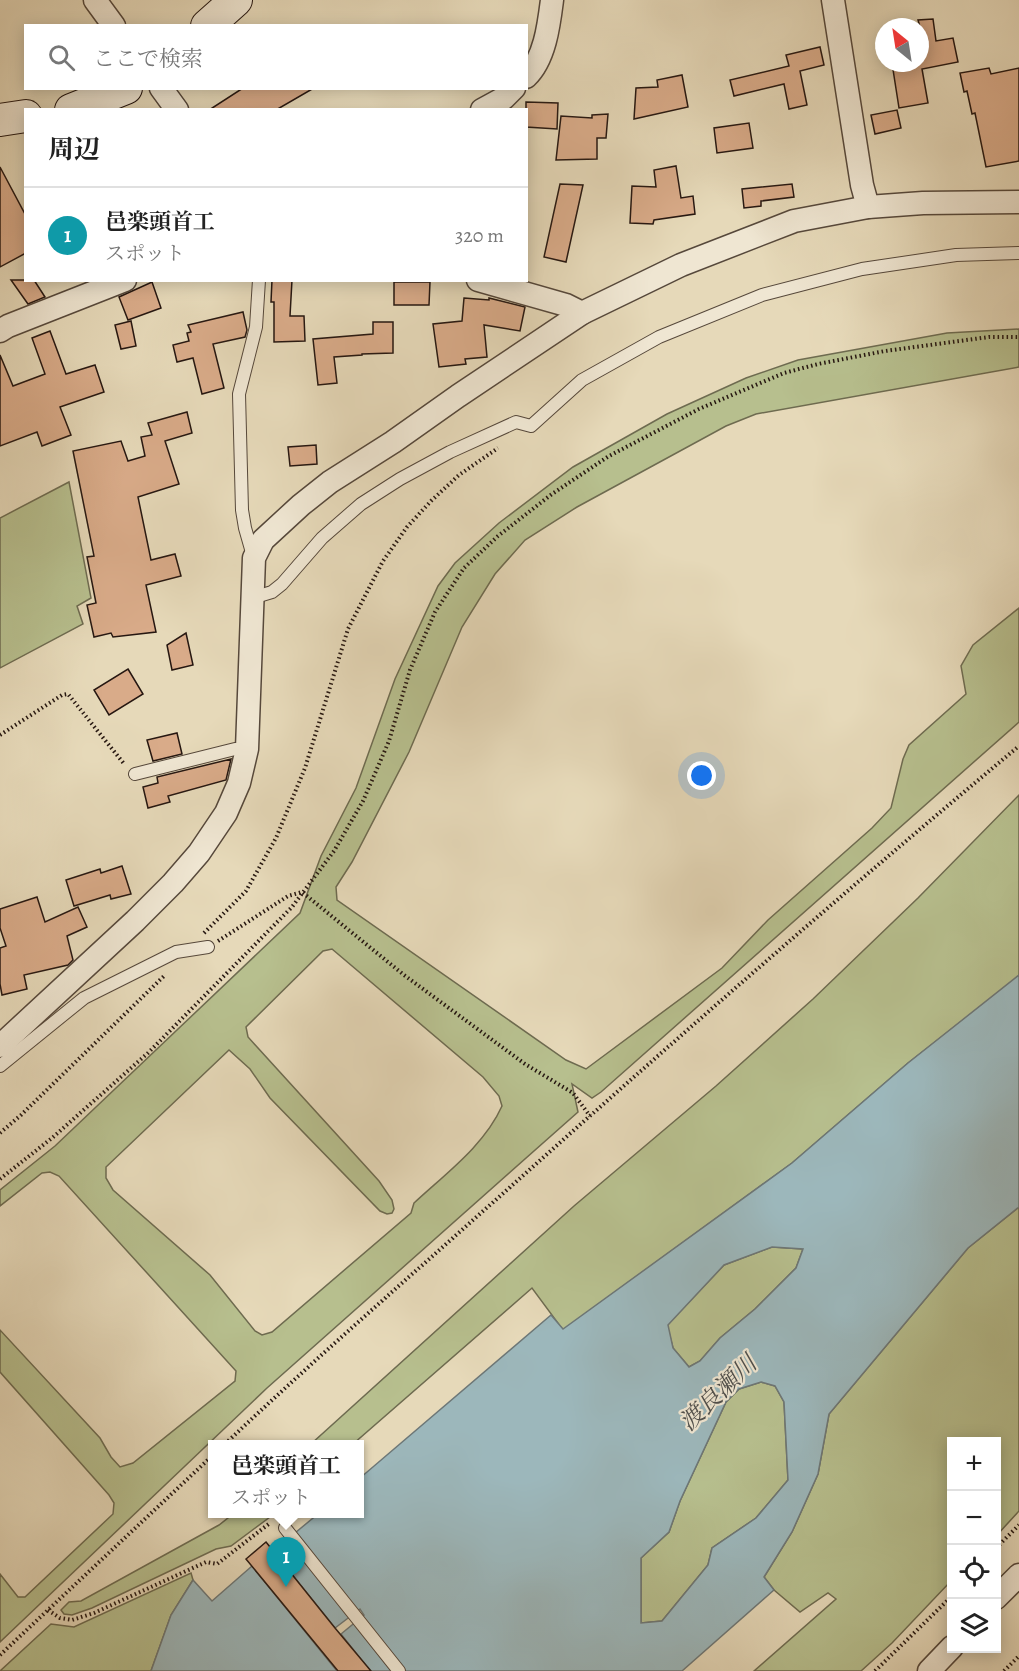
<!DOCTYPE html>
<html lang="ja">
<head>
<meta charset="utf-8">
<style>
  body { margin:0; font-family:Alegreya,"Noto Serif JP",serif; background:#f2f2f2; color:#222 }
  .controls { position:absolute; right:18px; bottom:18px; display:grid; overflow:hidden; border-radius:0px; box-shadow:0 3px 15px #0003 }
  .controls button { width:54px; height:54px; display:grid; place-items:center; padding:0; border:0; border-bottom:2px solid #e0e0e0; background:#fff; color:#222; font:30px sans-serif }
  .compass { position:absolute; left:875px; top:18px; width:54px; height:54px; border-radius:50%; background:#fff; box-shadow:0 3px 15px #0003; rotate:330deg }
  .you { position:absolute; left:702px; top:776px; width:21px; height:21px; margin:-15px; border:4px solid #fff; border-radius:50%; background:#1a73e8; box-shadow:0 0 0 9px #1a73e833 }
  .badge { display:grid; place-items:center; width:39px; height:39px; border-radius:50%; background:#8f2418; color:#fff; font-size:20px; font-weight:700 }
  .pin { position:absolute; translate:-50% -50px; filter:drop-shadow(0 2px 3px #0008) }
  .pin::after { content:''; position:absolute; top:32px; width:21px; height:18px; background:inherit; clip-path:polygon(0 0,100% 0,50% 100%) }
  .popup { position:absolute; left:208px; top:1440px; width:156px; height:78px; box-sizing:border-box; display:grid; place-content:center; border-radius:0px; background:#fff; filter:drop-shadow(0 2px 4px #0005); font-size:20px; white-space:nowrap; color:#767676 }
  .popup b { font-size:22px; color:#222 }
  .popup::after { content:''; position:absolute; left:50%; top:100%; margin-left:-12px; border:12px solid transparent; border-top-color:#fff }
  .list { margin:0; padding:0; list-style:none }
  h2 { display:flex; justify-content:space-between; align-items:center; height:78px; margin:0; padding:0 24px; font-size:26px }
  h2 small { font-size:20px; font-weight:400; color:#767676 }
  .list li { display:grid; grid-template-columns:39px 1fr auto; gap:18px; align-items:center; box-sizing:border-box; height:96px; padding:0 24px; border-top:2px solid #e0e0e0 }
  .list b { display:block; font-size:22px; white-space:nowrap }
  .list p { margin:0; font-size:20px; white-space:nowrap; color:#767676 }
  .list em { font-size:20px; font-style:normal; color:#767676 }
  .icon { flex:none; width:33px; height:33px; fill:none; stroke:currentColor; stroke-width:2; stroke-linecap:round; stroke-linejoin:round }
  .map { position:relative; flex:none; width:1019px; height:1671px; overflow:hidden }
  .search { position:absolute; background:#fff; box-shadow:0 3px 15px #0003; left:24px; top:24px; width:504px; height:66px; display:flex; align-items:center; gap:15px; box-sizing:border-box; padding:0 21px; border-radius:0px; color:#767676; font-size:22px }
  .panel { position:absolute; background:#fff; box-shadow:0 3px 15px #0003; left:24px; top:108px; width:504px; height:174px; border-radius:0px }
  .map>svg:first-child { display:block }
</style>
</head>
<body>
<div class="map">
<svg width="1019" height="1671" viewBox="0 0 1019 1671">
  <rect width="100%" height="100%" fill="#e6d9b9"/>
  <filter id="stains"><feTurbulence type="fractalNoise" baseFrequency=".00333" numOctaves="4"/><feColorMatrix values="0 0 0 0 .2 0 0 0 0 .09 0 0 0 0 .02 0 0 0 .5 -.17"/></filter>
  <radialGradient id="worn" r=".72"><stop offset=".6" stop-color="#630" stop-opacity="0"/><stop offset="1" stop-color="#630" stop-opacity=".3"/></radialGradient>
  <g fill="#b7bf8e" stroke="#6e6b50" stroke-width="1.5" fill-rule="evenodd">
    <path d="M1019,329V367L756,414L726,426L577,507L525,540L495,574L462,627L409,752L352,862L336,887L337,900L566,1060L586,1069L722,968L768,920L872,828L891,808L903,759L909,745L966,694L961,666L973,645L1019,608V722L601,1092L592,1098L572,1084L578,1112L267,1388L0,1642V1574L18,1597H25L113,1514L114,1503L109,1495L0,1372V1330L100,1438L111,1457L120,1467L133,1463L235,1381L236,1371L59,1176L50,1172L42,1173L0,1206V1190L55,1146L300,913L321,856L356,788L395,679L438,586L455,563L499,523L573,467L667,414L746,378L798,360L947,333ZM332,949L483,1077L499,1096L502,1106C484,1146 445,1174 414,1203L411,1213L272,1332L262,1335L255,1331L210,1275L113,1190L106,1178V1167L229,1050L250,1069L270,1098L380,1211L387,1214L392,1213L394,1209L392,1200L379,1181L248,1037L246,1027L323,951Z"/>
    <path d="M69,482L91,598L77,606L83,624L0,668V518Z"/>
    <path d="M1019,795V975L1017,978L908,1063L792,1163L563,1330L532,1288L353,1444H311L574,1206L716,1086L813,999L918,898Z"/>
    <path d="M1019,1207V1511L997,1535L996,1442H952L951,1581L892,1643L861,1671H754L836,1599L828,1593L800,1612L774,1590L764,1577L792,1532L818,1474L829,1414L968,1248Z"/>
    <path d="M772,1247L803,1249L796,1268L755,1309L720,1338L700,1361L689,1367L673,1348L667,1325L724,1265Z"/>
    <path d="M761,1382L775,1386L784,1402L788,1480L756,1518L712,1548L708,1565L662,1621L641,1623V1558L669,1532L680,1501L726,1402L739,1389Z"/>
    <path d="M233,1514H274L231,1546L216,1549L92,1608L72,1615L64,1614L61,1610L69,1602L81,1601L219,1525Z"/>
    <path d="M191,1573L193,1580L171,1615L151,1671H0L51,1624L74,1627Z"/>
  </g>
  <g fill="#9cb7bb" stroke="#6d7777" stroke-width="1.5" fill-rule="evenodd">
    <path d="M1019,975V1207L968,1248L829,1414L818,1474L792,1532L764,1577L774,1590L682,1671H370L341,1634L364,1615L360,1609L335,1628L273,1551L318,1514H360V1478L551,1315L563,1329L792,1163L908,1063ZM772,1247L803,1249L796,1268L755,1309L720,1338L700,1361L689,1367L673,1348L668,1325L724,1265ZM761,1382L775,1386L784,1402L788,1480L756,1518L712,1548L708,1565L662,1621L641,1623V1558L669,1532L680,1501L726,1402L739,1389Z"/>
    <path d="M252,1566L337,1671H151L171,1615L193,1580L212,1601Z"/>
  </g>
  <g fill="#d9ab89" stroke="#261711" stroke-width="1.5">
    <path d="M933,19L936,41L953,38L958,62L922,69L928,103L899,108L892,63H920V27L918,20Z"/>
    <path d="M820,47L824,65L800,71L807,105L789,109L784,84L734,96L730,80L789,66L786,55Z"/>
    <path d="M989,68L991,74L1019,68V161L986,167L975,113L972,114L967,91L964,92L960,73Z"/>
    <path d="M682,75L688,107L634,119L636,88L658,87L657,80Z"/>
    <path d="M243,88H314L276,110H209Z"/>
    <path d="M526,102L558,103L557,129L526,127Z"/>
    <path d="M897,110L901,128L875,134L871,115Z"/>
    <path d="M608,114L606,138H597V159L556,160L561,116L592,118V115Z"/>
    <path d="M749,123L753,148L717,153L714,128Z"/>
    <path d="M676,166L681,198L693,196L695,214L654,220L653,224L630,223L632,186L656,187L654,170Z"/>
    <path d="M0,167L26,216V253L0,267Z"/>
    <path d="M560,184L583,185L566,262L544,257Z"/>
    <path d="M792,184L794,197L761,201V206L744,208L742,189Z"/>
    <path d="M11,280H34L45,297L28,304Z"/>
    <path d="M272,280H292L290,316H304L305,341L274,342V302H271Z"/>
    <path d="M152,282L161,308L128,320L119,297Z"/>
    <path d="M394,282H430L429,305H394Z"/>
    <path d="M464,298L489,300V298L525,307L520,331L484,325L487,357L465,359L466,364L439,367L433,324L462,321Z"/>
    <path d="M243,312L247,330L245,337L213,344L224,388L202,394L193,358L177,362L173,345L189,341L187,333L191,332L188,325Z"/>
    <path d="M131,321L136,346L121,349L115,325Z"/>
    <path d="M373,322H393V353L362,354V355L334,357L337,383L318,385L313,339L373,334Z"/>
    <path d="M50,331L66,374L95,365L104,392L60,407L71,435L42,446L37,432L0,446V355L13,386L45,374L32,338Z"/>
    <path d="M187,412L192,433L165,441L179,484L138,497L151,560L175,554L181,576L146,585L156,632L113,637L111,633L94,637L87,605L96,603L87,557L94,556L73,451L121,441L128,461L145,456L141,437L152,435L148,423Z"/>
    <path d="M316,445L317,464L290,466L288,447Z"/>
    <path d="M186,633L193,665L172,670L167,645Z"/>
    <path d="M128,669L143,694L109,715L94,690Z"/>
    <path d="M177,733L182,754L153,761L147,740Z"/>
    <path d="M231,759L226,780L168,796L170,802L148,808L143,787L158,783L157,777Z"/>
    <path d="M122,866L131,894L111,899L110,895L74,906L66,880L100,869L101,873Z"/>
    <path d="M37,897L45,922L78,907L87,927L67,936L73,960L68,965L24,975L27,989L2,995L0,984V948L6,946L0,928V909Z"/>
    <path d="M266,1542L335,1628L371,1671H338L246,1559Z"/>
  </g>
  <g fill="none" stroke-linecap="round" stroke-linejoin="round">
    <g stroke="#56483b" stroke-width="14">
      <g id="lane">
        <path d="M253,556L245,528L242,510L239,394L256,327L259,280"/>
        <path d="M252,598L272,592L282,584L322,538L361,504L400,479L450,452L516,422L531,426L582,380L659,337L762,295L862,269L956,255L1019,253"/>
        <path d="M135,774L235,749H247"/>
        <path d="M0,1066L84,998L176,952L208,947"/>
        <path d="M285,1528L399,1671"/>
      </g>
    </g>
    <g stroke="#56483b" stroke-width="25">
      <g id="street">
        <path d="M95,0L114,26"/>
        <path d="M833,0L862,185L868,207"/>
        <path d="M526,77C545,59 549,24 552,0"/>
        <path d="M161,88L177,110"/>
        <path d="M482,110L504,98L514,88"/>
        <path d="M478,280L566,305L582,313"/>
        <path d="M0,331L8,326L125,280"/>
        <path d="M0,1046L135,921L173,883L199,853L226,813L239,783L247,749L254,558L263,540L301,505L330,482L393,442L458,396L582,313L681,265L794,221L868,207L923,203L1019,202"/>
        <path d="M996,1598L1019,1575"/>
        <path d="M929,1671L952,1647"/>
      </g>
    </g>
    <g stroke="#261711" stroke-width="34">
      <g id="secondary">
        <path d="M207,26L236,0"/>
        <path d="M71,110L126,88"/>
        <path d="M0,120L26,116"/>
      </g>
    </g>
    <g stroke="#261711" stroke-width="4" stroke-dasharray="1.5 3" stroke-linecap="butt">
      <path d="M0,735L62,695L68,694L125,765"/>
      <path d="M204,933L246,891L276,838L305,768L348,629L383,561L407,527L431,501L459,475L498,448"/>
      <path d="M218,941L288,896L302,892L404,975L525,1064L573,1093L590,1116"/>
      <path d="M0,1133L21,1115L164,976"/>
      <path d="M0,1179L52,1138L148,1053L292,907L334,851L363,801L389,741L410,670L435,612L464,568L498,536L552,494L609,456L699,409L784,373L818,364L885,351L989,337H1019"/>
      <path d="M225,1444C317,1357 414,1273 509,1188C677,1038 846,890 1019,746"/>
      <path d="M996,1548L1019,1525"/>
      <path d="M48,1610L60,1618L72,1620L94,1613L206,1562L217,1564L270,1523"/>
      <path d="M0,1655L212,1456"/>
      <path d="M875,1671L952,1596"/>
      <path d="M1004,1671L1019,1656"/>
    </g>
    <use href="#lane" stroke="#efe6d2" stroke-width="12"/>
    <use href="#street" stroke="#efe6d2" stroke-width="22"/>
    <use href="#secondary" stroke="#efe6d2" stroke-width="32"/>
  </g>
  <g text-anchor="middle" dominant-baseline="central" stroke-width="4.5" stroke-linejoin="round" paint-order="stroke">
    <g font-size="24" font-style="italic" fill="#4f4f4c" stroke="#efe6d2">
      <text transform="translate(718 1393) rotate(-44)">渡良瀬川</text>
    </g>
  </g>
  <rect width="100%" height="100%" filter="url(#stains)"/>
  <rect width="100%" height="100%" fill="url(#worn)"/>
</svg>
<div class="controls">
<button>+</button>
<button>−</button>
<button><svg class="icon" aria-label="locate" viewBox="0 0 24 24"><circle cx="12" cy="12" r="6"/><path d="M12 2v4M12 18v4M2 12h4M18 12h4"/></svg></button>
<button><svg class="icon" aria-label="layers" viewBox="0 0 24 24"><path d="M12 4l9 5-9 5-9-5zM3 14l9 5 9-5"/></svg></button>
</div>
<svg class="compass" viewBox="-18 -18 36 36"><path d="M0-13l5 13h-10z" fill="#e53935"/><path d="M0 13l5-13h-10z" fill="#767676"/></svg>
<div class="you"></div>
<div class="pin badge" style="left:286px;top:1587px;background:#0f9aa8">1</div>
<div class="popup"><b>邑楽頭首工</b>スポット</div>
<div class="search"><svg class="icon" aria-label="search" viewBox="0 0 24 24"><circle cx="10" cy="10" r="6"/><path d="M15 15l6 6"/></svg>ここで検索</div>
<section class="panel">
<h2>周辺<small></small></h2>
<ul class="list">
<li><span class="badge" style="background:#0f9aa8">1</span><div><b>邑楽頭首工</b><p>スポット</p></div><em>320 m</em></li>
</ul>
</section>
</div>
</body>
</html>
